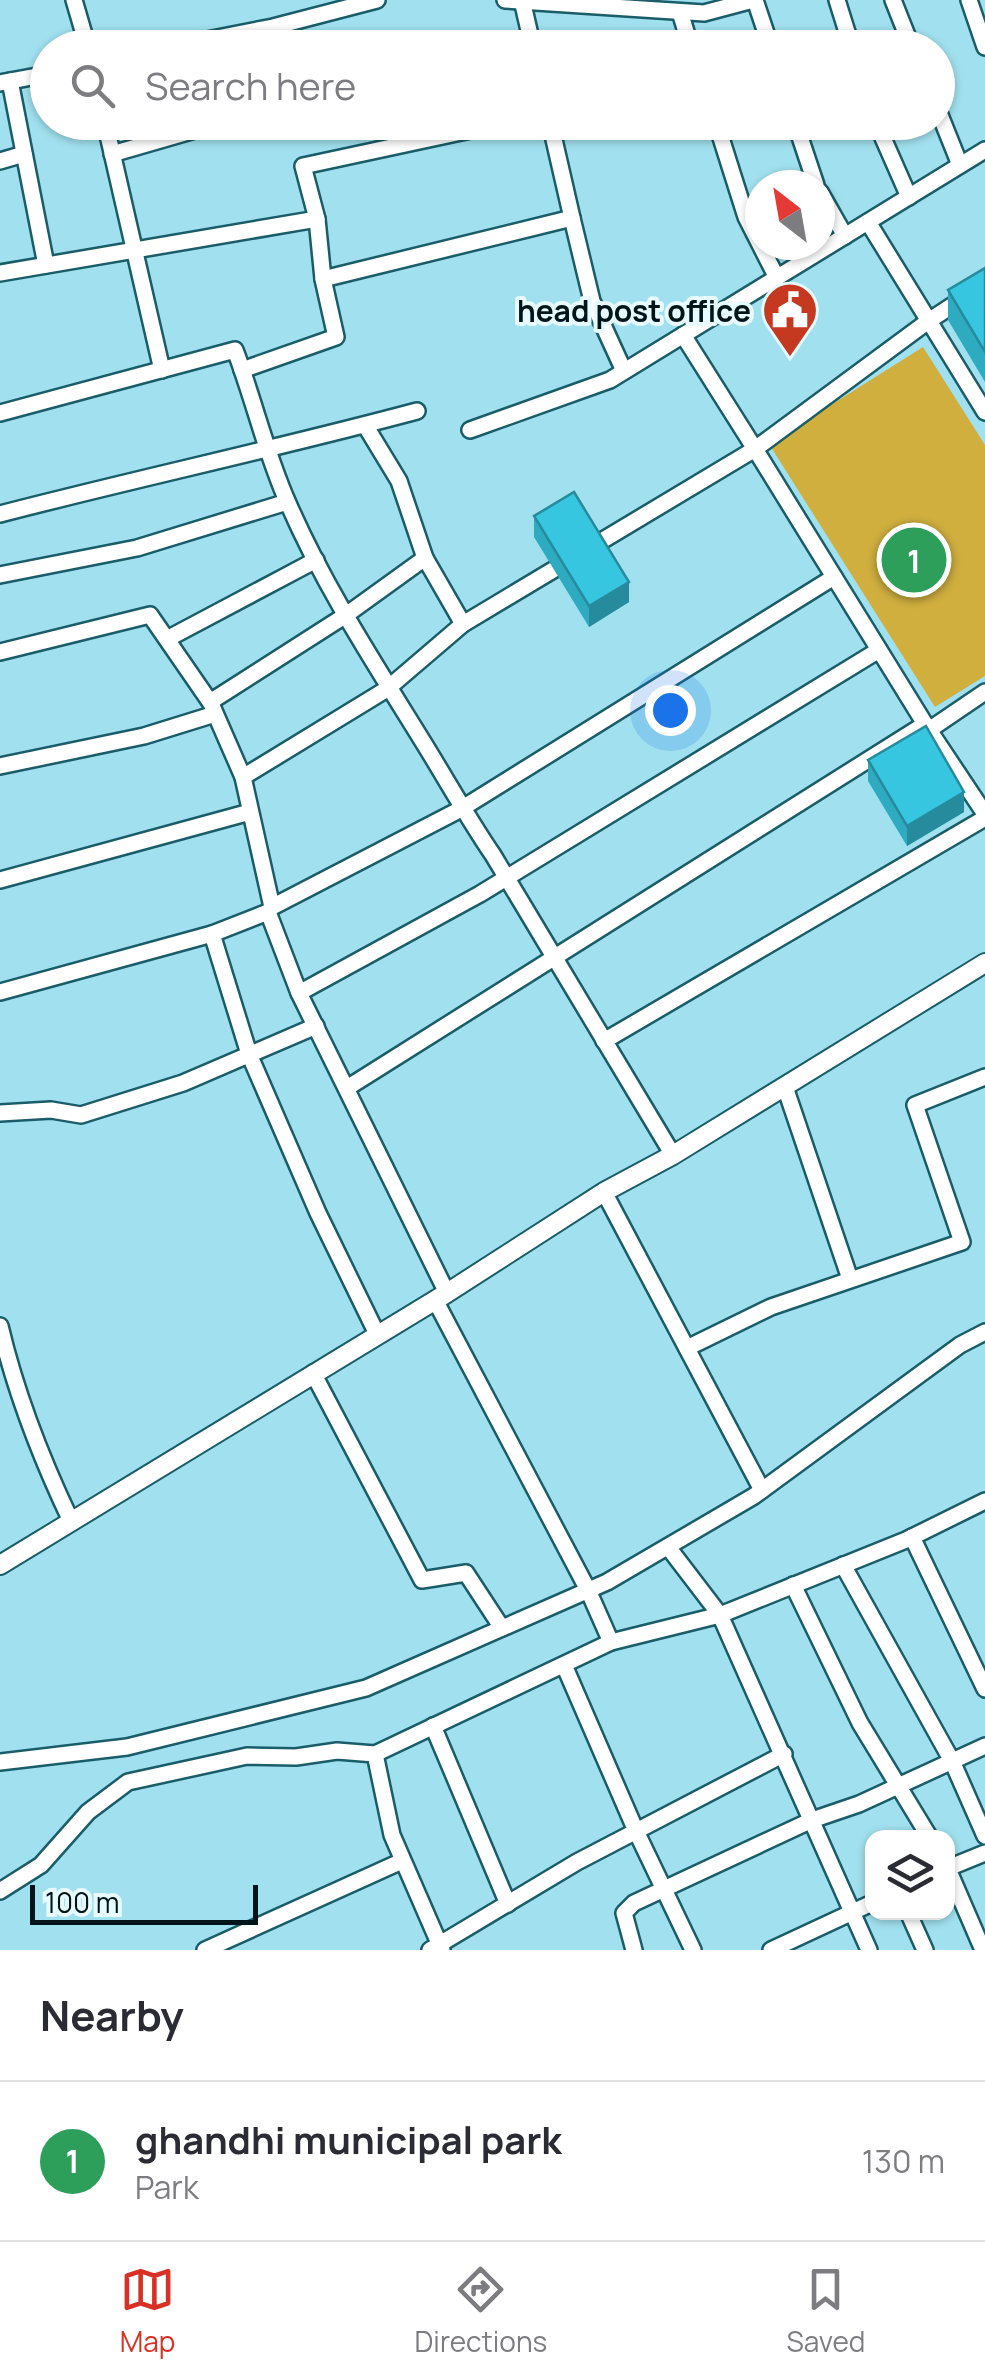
<!DOCTYPE html>
<html lang="en">
<head>
<meta charset="utf-8">
<style>
  body { margin:0; font-family:Manrope,sans-serif; background:#f2f2f3; color:#2b2b33 }
  .controls { position:absolute; right:30px; bottom:30px; display:grid; overflow:hidden; border-radius:20px; box-shadow:0 2px 8px #0004 }
  .controls button { width:90px; height:90px; display:grid; place-items:center; padding:0; border:0; border-bottom:2px solid #e1e1e2; background:#fff; color:#2b2b33; font:50px sans-serif }
  .compass { position:absolute; left:745px; top:170px; width:90px; height:90px; border-radius:50%; background:#fff; box-shadow:0 2px 8px #0004; rotate:329deg }
  .scale { position:absolute; left:30px; bottom:25px; width:228px; box-sizing:border-box; padding-left:10px; border:5px solid #00151a; border-top:0; font-size:28px; line-height:35px; white-space:nowrap; color:#00151a; -webkit-text-stroke:8px #e7fafe; paint-order:stroke }
  .you { position:absolute; left:670px; top:710px; width:35px; height:35px; margin:-25px; border:8px solid #fff; border-radius:50%; background:#1a73e8; box-shadow:0 0 0 15px #1a73e833 }
  .badge { display:grid; place-items:center; width:65px; height:65px; border-radius:50%; background:#d93025; color:#fff; font-size:32px; font-weight:700 }
  .pin { position:absolute; translate:-50% -50%; border:5px solid #fff; box-shadow:0 2px 10px #0006 }
  .list { margin:0; padding:0; list-style:none }
  h2 { display:flex; justify-content:space-between; align-items:center; height:130px; margin:0; padding:0 40px; font-size:42px }
  h2 small { font-size:32px; font-weight:400; color:#7c7c81 }
  .list li { display:grid; grid-template-columns:65px 1fr auto; gap:30px; align-items:center; box-sizing:border-box; height:160px; padding:0 40px; border-top:2px solid #e1e1e2 }
  .list b { display:block; font-size:38px; white-space:nowrap }
  .list p { margin:0; font-size:32px; white-space:nowrap; color:#7c7c81 }
  .list em { font-size:32px; font-style:normal; color:#7c7c81 }
  .icon { flex:none; width:55px; height:55px; fill:none; stroke:currentColor; stroke-width:2; stroke-linecap:round; stroke-linejoin:round }
  .map { position:relative; flex:none; width:985px; height:1950px; overflow:hidden }
  .search { position:absolute; background:#fff; box-shadow:0 2px 8px #0004; left:30px; right:30px; top:30px; height:110px; display:flex; align-items:center; gap:25px; box-sizing:border-box; padding:0 35px; border-radius:55px; color:#7c7c81; font-size:38px }
  .sheet { height:290px; background:#fff }
  nav { display:flex; justify-content:space-around; align-items:center; box-sizing:border-box; height:140px; border-top:2px solid #e1e1e2; background:#fff; font-size:28px; color:#7c7c81 }
  nav a { display:grid; justify-items:center; gap:5px }
  nav .on { color:#d93025 }
  .map>svg:first-child { display:block }
</style>
</head>
<body>
<div class="map">
<svg width="985" height="1950" viewBox="0 0 985 1950">
  <rect width="100%" height="100%" fill="#a1e1ef"/>
  <path fill="#d0af3f" d="M923,347L985,445V676L935,707L769,444Z"/>
  <g fill="none" stroke-linecap="round" stroke-linejoin="round">
    <g stroke="#1a5d69" stroke-width="20">
      <g id="minor">
        <path d="M74,0L88,48"/>
        <path d="M505,0L704,13L753,0"/>
        <path d="M522,0L533,48"/>
        <path d="M755,0L771,48"/>
        <path d="M837,0L852,48"/>
        <path d="M893,0L912,48"/>
        <path d="M969,0L985,47"/>
        <path d="M680,12L691,48"/>
        <path d="M166,48L273,27L377,0"/>
        <path d="M10,81L46,265"/>
        <path d="M0,83L48,74"/>
        <path d="M938,110L960,165"/>
        <path d="M105,122L162,370"/>
        <path d="M716,122L746,217L777,278"/>
        <path d="M795,122L816,185"/>
        <path d="M876,122L909,197"/>
        <path d="M112,154L209,126"/>
        <path d="M0,161L24,154"/>
        <path d="M820,192L845,236"/>
        <path d="M572,218L592,301L624,371"/>
        <path d="M317,219L323,279"/>
        <path d="M868,222L985,412"/>
        <path d="M0,273L317,219L303,166L508,122"/>
        <path d="M683,335L755,449L927,322L985,284"/>
        <path d="M242,370L336,337L323,279L572,218L550,122"/>
        <path d="M0,413L235,350C254,400 266,454 288,503C324,586 373,661 420,737C445,777 467,817 493,855L673,1155"/>
        <path d="M365,425L399,481L425,558L463,624"/>
        <path d="M470,430L610,380L985,150"/>
        <path d="M0,514C139,478 279,448 417,411"/>
        <path d="M0,575L137,548L287,502"/>
        <path d="M167,639L316,560"/>
        <path d="M0,652L150,615L210,702L346,615L425,558"/>
        <path d="M212,706L243,777L272,907"/>
        <path d="M929,730L985,692"/>
        <path d="M0,766L144,736L215,714"/>
        <path d="M243,777L387,689L463,624L755,449L925,724L985,814"/>
        <path d="M0,880L250,812"/>
        <path d="M268,912L299,993L447,1293"/>
        <path d="M212,934L249,1054L318,1213L377,1334"/>
        <path d="M0,992L212,934L268,912L272,907L461,809L834,577"/>
        <path d="M299,993L480,894L879,650"/>
        <path d="M604,1041L985,818"/>
        <path d="M785,1087L850,1279"/>
        <path d="M347,1088L925,724"/>
        <path d="M0,1113L51,1110L81,1115L183,1083L316,1026"/>
        <path d="M604,1192L762,1490"/>
        <path d="M435,1300L588,1590L611,1642"/>
        <path d="M0,1326C16,1394 41,1458 71,1521"/>
        <path d="M687,1348L771,1307L962,1242L915,1105L985,1077"/>
        <path d="M313,1373L422,1580L466,1573L502,1628"/>
        <path d="M912,1537L985,1689"/>
        <path d="M668,1547L720,1615L869,1950"/>
        <path d="M843,1565L952,1761L985,1836"/>
        <path d="M793,1585L860,1723L930,1838"/>
        <path d="M564,1665L636,1831L693,1950"/>
        <path d="M433,1726L508,1904"/>
        <path d="M375,1754L611,1642L720,1615L906,1540L985,1501"/>
        <path d="M0,1762L127,1747L366,1688L607,1582L754,1496L960,1345L985,1332"/>
        <path d="M948,1868L985,1853"/>
        <path d="M948,1869L983,1950"/>
        <path d="M0,1891L41,1865L88,1812L128,1782L247,1756L296,1757L337,1751L375,1754L392,1835L442,1950"/>
        <path d="M908,1912L925,1950"/>
        <path d="M205,1950L402,1861"/>
        <path d="M430,1950L577,1862L784,1754"/>
        <path d="M634,1950L624,1913L634,1903L812,1820L859,1804L985,1746"/>
        <path d="M771,1950L872,1903"/>
      </g>
    </g>
    <g stroke="#1a5d69" stroke-width="22">
      <path id="tertiary" d="M0,1565L447,1293L604,1192L673,1155L985,963"/>
    </g>
    <use href="#minor" stroke="#fff" stroke-width="15"/>
    <use href="#tertiary" stroke="#fff" stroke-width="18"/>
  </g>
  <g fill="#2eaac1">
    <path d="M985,268V382L948,320V290Z"/>
    <path d="M534,516L629,602L589,627L534,537Z"/>
    <path d="M868,760L964,812L907,846L868,781Z"/>
  </g>
  <g fill="#268b9d">
    <path d="M629,582V602L589,627V606Z"/>
    <path d="M964,792V812L907,846V826Z"/>
  </g>
  <g fill="#36c6e0" stroke="#268b9d" stroke-width="2.5">
    <path d="M985,268V352L948,290Z"/>
    <path d="M574,492L629,582L589,606L534,516Z"/>
    <path d="M926,726L964,792L907,826L868,760Z"/>
  </g>
  <defs>
    <g id="civic-pin" transform="scale(2.875)"><path d="M0 17L-7.5 6A9.5 9.5 0 1 1 7.5 6Z" fill="#c4391f" stroke="#e7fafe"/><path d="M-.6-6.5H3V-4.5H.6V-3L4-1V1h2V6H-6V1h2V-1L-.6-3ZM-1.2 2.5V6h2.4V2.5Z" fill="#fff"/></g>
  </defs>
  <g fill-rule="evenodd">
    <use href="#civic-pin" x="790" y="310"/>
  </g>
  <g text-anchor="middle" dominant-baseline="central" stroke-width="8" stroke-linejoin="round" paint-order="stroke">
    <g font-size="30" font-weight="bold" fill="#00151a" stroke="#e7fafe" text-anchor="end">
      <text x="751" y="310">head post office</text>
    </g>
  </g>
</svg>
<div class="controls">
<button><svg class="icon" aria-label="layers" viewBox="0 0 24 24"><path d="M12 4l9 5-9 5-9-5zM3 14l9 5 9-5"/></svg></button>
</div>
<svg class="compass" viewBox="-18 -18 36 36"><path d="M0-13l5 13h-10z" fill="#e53935"/><path d="M0 13l5-13h-10z" fill="#7c7c81"/></svg>
<div class="scale">100 m</div>
<div class="you"></div>
<div class="pin badge" style="left:914px;top:560px;background:#2e9e5b">1</div>
<div class="search"><svg class="icon" aria-label="search" viewBox="0 0 24 24"><circle cx="10" cy="10" r="6"/><path d="M15 15l6 6"/></svg>Search here</div>
</div>
<section class="sheet">
<h2>Nearby<small></small></h2>
<ul class="list">
<li><span class="badge" style="background:#2e9e5b">1</span><div><b>ghandhi municipal park</b><p>Park</p></div><em>130 m</em></li>
</ul>
</section>
<nav>
<a class="on"><svg class="icon" aria-label="map" viewBox="0 0 24 24"><path d="M3 6l6-2 6 2 6-2v14l-6 2-6-2-6 2zM9 4v14M15 6v14"/></svg>Map</a>
<a><svg class="icon" aria-label="directions" viewBox="0 0 24 24"><path d="M12 3l9 9-9 9-9-9zM9 14v-3h6M13 9l2 2-2 2"/></svg>Directions</a>
<a><svg class="icon" aria-label="saved" viewBox="0 0 24 24"><path d="M7 4h10v16l-5-4-5 4z"/></svg>Saved</a>
</nav>
</body>
</html>
